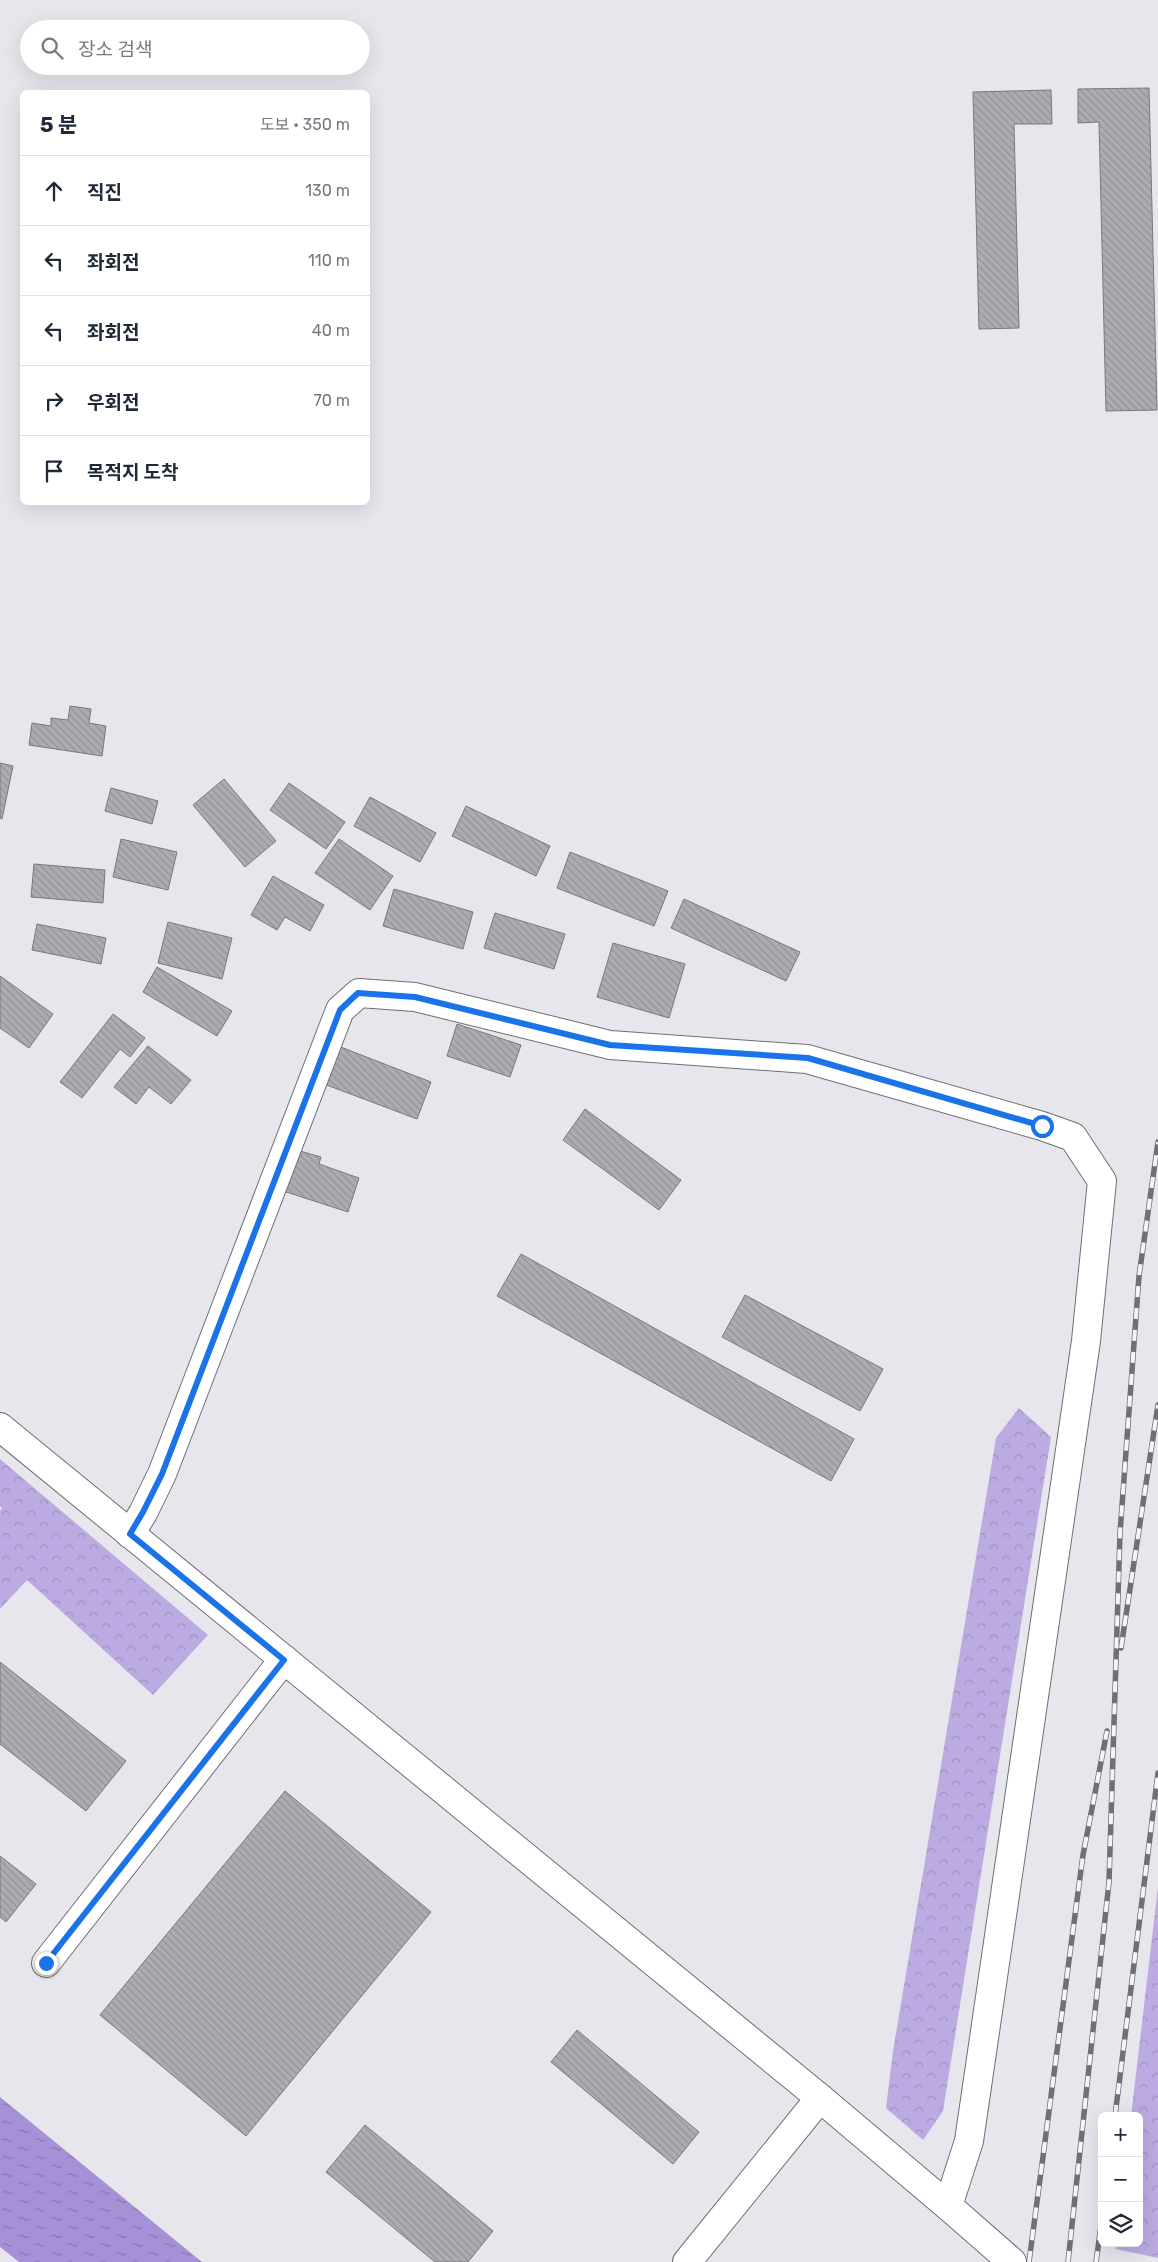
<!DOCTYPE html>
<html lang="ko">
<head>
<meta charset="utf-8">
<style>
  body { margin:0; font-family:Rubik,"Noto Sans KR",sans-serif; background:#f2f2f3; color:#1f2937 }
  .controls { position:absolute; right:15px; bottom:15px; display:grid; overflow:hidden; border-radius:8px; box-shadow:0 5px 20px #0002 }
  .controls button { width:45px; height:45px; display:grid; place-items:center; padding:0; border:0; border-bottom:1px solid #e0e1e3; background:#fff; color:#1f2937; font:25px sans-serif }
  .stop { position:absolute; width:15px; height:15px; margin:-11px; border:4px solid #1a73e8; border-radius:50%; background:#fff }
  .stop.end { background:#1a73e8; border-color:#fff; box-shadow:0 1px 5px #0008 }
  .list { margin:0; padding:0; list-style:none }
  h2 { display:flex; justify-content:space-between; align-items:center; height:65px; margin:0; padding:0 20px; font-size:21px }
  h2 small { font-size:16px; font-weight:400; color:#747a83 }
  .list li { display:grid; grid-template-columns:32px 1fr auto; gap:15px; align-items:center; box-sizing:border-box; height:70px; padding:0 20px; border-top:1px solid #e0e1e3 }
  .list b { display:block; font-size:19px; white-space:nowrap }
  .list em { font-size:16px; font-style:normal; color:#747a83 }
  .icon { flex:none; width:28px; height:28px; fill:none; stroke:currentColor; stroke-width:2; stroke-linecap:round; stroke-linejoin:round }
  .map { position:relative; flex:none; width:1158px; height:2262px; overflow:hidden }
  .search { position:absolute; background:#fff; box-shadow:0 5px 20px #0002; left:20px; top:20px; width:350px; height:55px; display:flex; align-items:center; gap:12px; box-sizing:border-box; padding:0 18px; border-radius:28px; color:#747a83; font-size:19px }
  .panel { position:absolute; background:#fff; box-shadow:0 5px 20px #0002; left:20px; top:90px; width:350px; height:415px; border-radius:8px }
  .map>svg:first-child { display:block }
</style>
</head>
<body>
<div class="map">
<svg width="1158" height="2262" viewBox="0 0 1158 2262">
  <defs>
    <pattern id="forest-crowns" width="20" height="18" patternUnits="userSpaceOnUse" patternTransform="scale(1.25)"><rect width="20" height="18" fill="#bcaae2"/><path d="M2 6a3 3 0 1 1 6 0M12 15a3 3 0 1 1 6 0" fill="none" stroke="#a191c1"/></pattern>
    <pattern id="water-ripples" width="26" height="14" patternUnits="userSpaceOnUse" patternTransform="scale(1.25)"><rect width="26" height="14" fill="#a791d6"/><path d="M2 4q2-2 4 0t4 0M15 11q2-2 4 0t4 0" fill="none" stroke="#8775ad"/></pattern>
    <pattern id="building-back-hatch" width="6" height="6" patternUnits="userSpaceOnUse" patternTransform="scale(1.25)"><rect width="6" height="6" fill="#aeacb3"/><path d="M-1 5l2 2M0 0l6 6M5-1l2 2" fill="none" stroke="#959399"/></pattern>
  </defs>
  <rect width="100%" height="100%" fill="#e8e6ed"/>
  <g fill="url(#forest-crowns)">
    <path d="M1019,1408L1051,1437L943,2111L923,2140L886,2108L893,2051L996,1438Z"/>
    <path d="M0,1459L208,1635L153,1695L27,1580L0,1609V1511L2,1508L0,1506Z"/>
    <path d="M1158,1887V2258L1116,2249V2243H1139V2116H1131Z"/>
  </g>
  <path fill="url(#water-ripples)" d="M0,2097L202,2262H19L0,2247Z"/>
  <g fill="url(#building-back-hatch)" stroke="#7a787f">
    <path d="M1149,88L1157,410L1106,411L1099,122L1078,123V89Z"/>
    <path d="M1051,90L1052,124H1014L1019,328L979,329L973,92Z"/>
    <path d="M70,706L91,709L89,723L106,726L102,756L29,745L32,723L51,726V718L68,720Z"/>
    <path d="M0,763L13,766L2,819L0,818Z"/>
    <path d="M224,779L276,841L245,867L193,805Z"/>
    <path d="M289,783L345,822L326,849L270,810Z"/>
    <path d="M111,788L158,801L152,824L105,811Z"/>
    <path d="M370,797L436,833L420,862L354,826Z"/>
    <path d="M466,806L550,846L536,876L452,836Z"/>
    <path d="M121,839L177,852L168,890L113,877Z"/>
    <path d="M339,839L393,876L370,910L315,873Z"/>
    <path d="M570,852L668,891L654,926L557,888Z"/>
    <path d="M34,864L105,870L103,903L31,897Z"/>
    <path d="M273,876L324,905L310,931L285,917L277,930L251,915Z"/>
    <path d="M394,889L473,912L463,949L383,926Z"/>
    <path d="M684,899L800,952L786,981L671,928Z"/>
    <path d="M495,913L565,934L554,969L484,948Z"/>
    <path d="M168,922L232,938L222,979L158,963Z"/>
    <path d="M37,924L106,938L101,964L32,950Z"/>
    <path d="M613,943L685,964L669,1018L597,997Z"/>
    <path d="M157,967L232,1011L217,1036L143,992Z"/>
    <path d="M0,976L53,1014L29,1048L0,1028Z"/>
    <path d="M113,1014L145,1038L130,1057L120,1049L82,1098L60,1082Z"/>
    <path d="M457,1024L521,1045L510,1077L447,1056Z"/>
    <path d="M148,1046L191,1080L171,1104L149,1087L136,1104L114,1087Z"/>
    <path d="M338,1046L431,1082L417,1119L324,1084Z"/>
    <path d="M585,1109L681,1180L659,1210L563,1140Z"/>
    <path d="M293,1149L321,1157L319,1164L359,1178L348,1212L280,1190Z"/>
    <path d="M521,1254L854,1439L831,1481L497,1296Z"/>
    <path d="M745,1295L883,1369L860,1411L722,1337Z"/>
    <path d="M0,1662L126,1761L86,1811L0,1744Z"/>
    <path d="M285,1791L431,1912L246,2136L100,2015Z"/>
    <path d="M0,1856L36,1884L6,1922L0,1917Z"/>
    <path d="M577,2030L699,2132L673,2164L551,2062Z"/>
    <path d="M365,2125L493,2231L468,2262H435L326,2172Z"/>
  </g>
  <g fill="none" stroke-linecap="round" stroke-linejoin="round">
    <g stroke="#706e74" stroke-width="30">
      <g id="minor">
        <path d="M0,1427L820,2098L948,2206L1012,2262"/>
        <path d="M130,1534L143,1513L162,1474L340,1010L359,993L415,997L610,1045L807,1059L1042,1126L1073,1137L1102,1181L1086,1341L969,2141L948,2206"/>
        <path d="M46,1963L284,1659"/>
        <path d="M687,2262L820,2098"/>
      </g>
    </g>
    <use href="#minor" stroke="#fff" stroke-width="28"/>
    <g stroke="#706f73" stroke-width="5.5">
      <g id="rail">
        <path d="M1121,1648L1158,1405"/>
        <path d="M1115,2116L1158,1773"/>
        <path d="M1029,2262L1083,1855L1107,1731"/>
        <path d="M1068,2262L1109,1882L1120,1533L1139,1276L1158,1142"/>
        <path d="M1096,2262L1102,2219"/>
      </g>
    </g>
    <use href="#rail" stroke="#f5f3fb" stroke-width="4" stroke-dasharray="11" stroke-linecap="butt"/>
  </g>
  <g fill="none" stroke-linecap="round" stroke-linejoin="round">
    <path stroke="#1a73e8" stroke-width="6" d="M46,1963L284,1660L130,1534L143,1512L162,1474L340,1010L358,993L415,997L610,1045L808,1058L1042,1126"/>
  </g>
</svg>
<div class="controls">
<button>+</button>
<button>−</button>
<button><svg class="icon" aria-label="layers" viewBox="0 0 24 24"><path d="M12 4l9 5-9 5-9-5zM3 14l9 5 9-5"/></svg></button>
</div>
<div class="stop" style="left:1042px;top:1126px"></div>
<div class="stop end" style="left:46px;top:1963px"></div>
<div class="search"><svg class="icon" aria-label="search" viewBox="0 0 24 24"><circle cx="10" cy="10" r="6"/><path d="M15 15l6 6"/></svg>장소 검색</div>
<section class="panel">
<h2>5 분<small>도보 · 350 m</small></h2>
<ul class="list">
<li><svg class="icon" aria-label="ahead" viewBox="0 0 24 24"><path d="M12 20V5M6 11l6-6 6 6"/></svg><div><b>직진</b></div><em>130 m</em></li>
<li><svg class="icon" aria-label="left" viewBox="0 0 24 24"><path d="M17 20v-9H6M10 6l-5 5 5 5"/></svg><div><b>좌회전</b></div><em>110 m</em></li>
<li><svg class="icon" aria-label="left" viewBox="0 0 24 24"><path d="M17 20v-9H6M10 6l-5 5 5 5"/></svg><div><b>좌회전</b></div><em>40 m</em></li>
<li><svg class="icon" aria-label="right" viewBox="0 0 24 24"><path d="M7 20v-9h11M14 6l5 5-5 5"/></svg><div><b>우회전</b></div><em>70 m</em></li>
<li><svg class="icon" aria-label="arrive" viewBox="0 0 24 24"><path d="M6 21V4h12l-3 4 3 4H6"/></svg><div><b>목적지 도착</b></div></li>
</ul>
</section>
</div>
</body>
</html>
